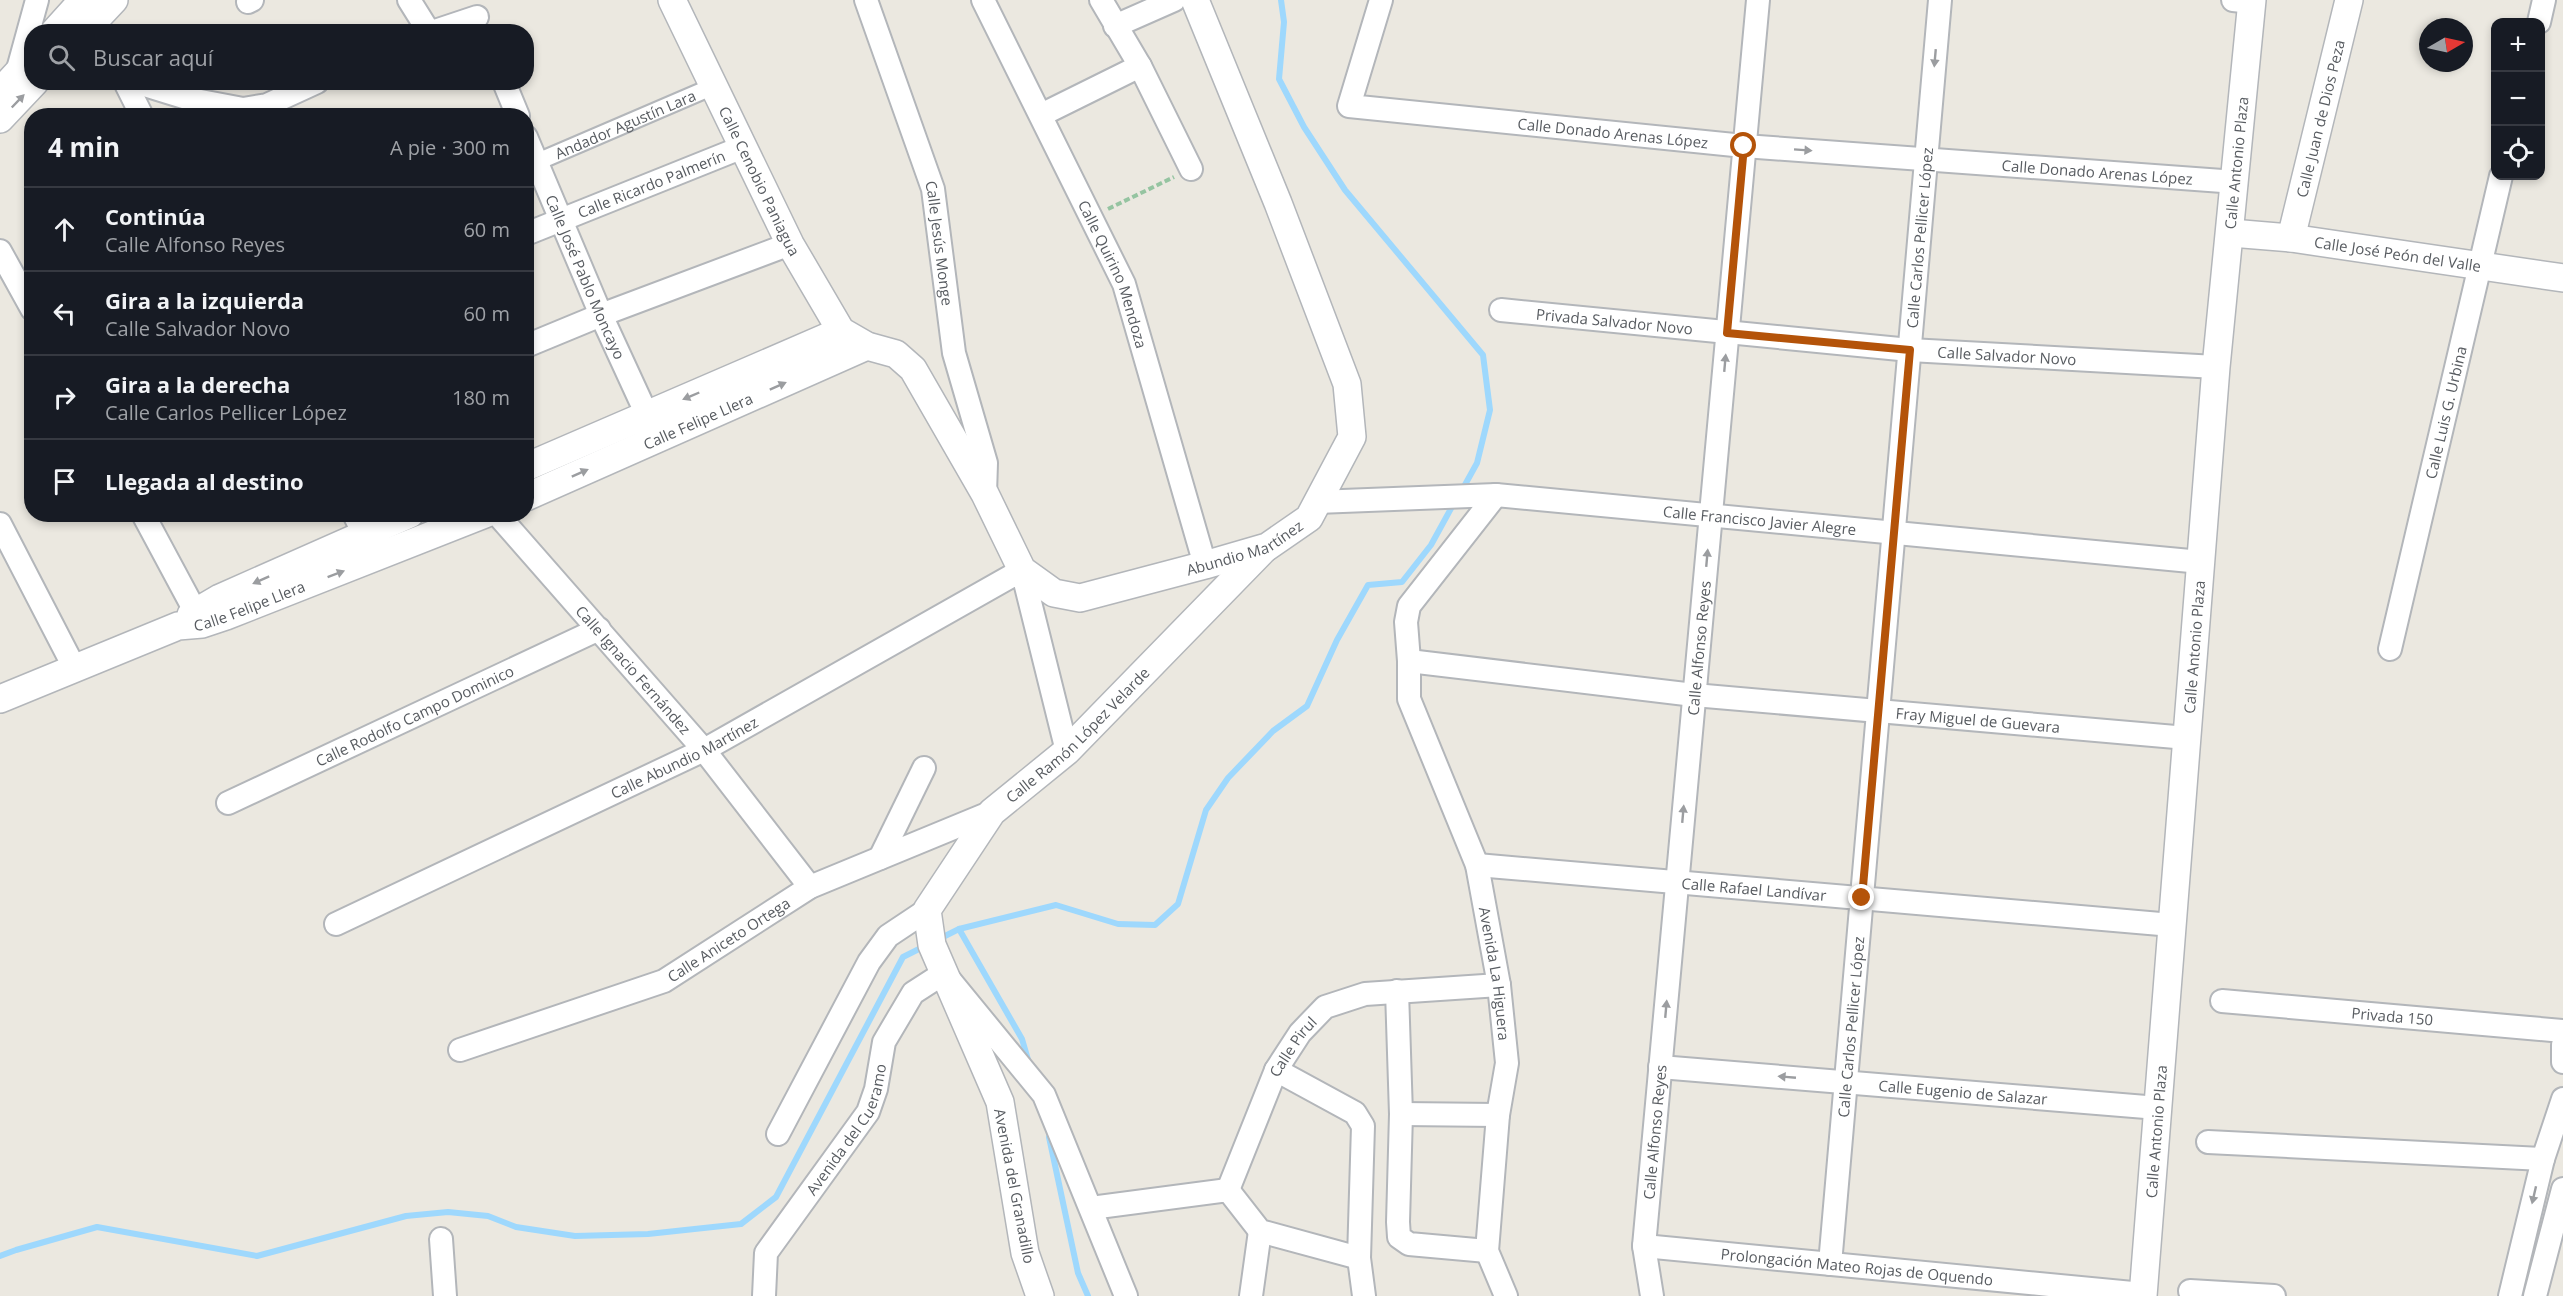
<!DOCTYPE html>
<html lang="es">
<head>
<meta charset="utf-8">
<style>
  body { margin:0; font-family:"Open Sans",sans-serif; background:#242831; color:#f1f3f6 }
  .controls { position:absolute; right:18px; top:18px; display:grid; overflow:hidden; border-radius:12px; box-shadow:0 3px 9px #0003 }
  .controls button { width:54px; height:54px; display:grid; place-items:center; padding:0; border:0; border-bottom:2px solid #363941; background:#171b24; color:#f1f3f6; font:30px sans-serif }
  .compass { position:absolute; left:2419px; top:18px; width:54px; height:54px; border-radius:50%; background:#171b24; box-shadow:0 3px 9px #0003; rotate:81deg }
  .stop { position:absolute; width:18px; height:18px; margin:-14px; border:4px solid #b45309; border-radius:50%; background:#fff }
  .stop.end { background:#b45309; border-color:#fff; box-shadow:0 2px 6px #0008 }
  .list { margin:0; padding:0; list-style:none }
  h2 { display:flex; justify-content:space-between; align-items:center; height:78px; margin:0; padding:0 24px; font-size:26px }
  h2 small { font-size:20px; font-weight:400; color:#9ea1a6 }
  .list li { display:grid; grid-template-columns:39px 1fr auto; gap:18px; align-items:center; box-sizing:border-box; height:84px; padding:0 24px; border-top:2px solid #363941 }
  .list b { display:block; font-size:22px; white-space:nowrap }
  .list p { margin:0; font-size:20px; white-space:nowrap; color:#9ea1a6 }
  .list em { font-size:20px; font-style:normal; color:#9ea1a6 }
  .icon { flex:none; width:33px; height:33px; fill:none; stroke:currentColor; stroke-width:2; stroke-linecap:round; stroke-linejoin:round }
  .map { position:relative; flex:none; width:2563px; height:1296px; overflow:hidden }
  .search { position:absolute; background:#171b24; box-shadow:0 3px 9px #0003; left:24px; top:24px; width:510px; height:66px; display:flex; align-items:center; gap:15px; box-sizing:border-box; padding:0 21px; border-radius:24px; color:#9ea1a6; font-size:22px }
  .panel { position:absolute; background:#171b24; box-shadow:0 3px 9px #0003; left:24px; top:108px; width:510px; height:414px; border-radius:24px }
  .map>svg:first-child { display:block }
</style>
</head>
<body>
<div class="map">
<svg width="2563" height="1296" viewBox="0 0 2563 1296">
  <rect width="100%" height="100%" fill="#ebe8e0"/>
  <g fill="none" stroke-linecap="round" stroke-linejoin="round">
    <g stroke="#9ed8fd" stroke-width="6">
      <path d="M1281,0L1284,22L1279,79L1304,127L1345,190L1483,355L1490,410L1477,463L1461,492"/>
      <path d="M959,929L1022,1039L1029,1063"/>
      <path d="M937,940L959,929L1056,905L1118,924L1155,925L1178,904L1206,810L1228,778L1273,731L1307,706L1337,640L1368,585L1402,582L1431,545L1454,503"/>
      <path d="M1049,1137L1078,1273L1088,1296"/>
      <path d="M0,1256L16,1250L97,1227L257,1256L406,1216L448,1212L488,1216L516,1227L575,1236L648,1234L741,1224L776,1197L903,957L925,946"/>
    </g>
    <g stroke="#b3b6ba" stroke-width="20">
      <g id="pedestrian">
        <path id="s1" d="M537,162L714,86"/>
      </g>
    </g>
    <g stroke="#b3b6ba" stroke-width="26">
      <g id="minor">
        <path d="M409,0L429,32"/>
        <path id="s2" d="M866,0L933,189L954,353L986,463L985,494"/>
        <path id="s3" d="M983,0L1124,284L1205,565"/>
        <path d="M1101,0L1140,66L1191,169"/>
        <path id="s4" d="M1381,0L1349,106L1744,146L2236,182"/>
        <path d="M2233,0L2252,2"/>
        <path d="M248,2L252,0"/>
        <path d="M2539,22L2544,0"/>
        <path d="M1115,26L1174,0"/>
        <path d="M432,32L477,17"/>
        <path d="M17,73L37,0"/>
        <path d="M125,82L142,116"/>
        <path d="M135,82L190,99L243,109L267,105L317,82"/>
        <path d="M504,82L518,116"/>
        <path d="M1041,115L1140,66"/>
        <path id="s5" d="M526,137L601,315L647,415"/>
        <path id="s6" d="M526,234L743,147"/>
        <path d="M0,251L32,309"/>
        <path id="s7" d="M1501,310L1910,350L2216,367"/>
        <path d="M526,346L601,315L790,244"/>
        <path id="s8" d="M1496,495L1409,606L1406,622L1409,661V699L1477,865L1499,985L1507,1063L1498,1115L1487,1251L1506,1296"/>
        <path id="s9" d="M1317,502L1496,495L2201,562"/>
        <path d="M143,514L202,624"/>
        <path d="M354,514L371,548"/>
        <path id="s10" d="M497,514L704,750L810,887"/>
        <path d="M0,524L75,669"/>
        <path id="s11" d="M2390,649L2501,176"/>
        <path id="s12" d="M1409,661L1694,695L2187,738"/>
        <path id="s13" d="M228,803L599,629"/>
        <path d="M880,858L924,768"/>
        <path id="s14" d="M1477,865L2172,925"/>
        <path id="s15" d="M336,924L704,750L1022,570L1067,751"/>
        <path d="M1397,991L1401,1114L1398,1222L1399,1237L1409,1244L1487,1251"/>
        <path id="s16" d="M2222,1001L2563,1031"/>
        <path d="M2563,1045V1062"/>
        <path id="s17" d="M460,1050L664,981L810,887L992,812"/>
        <path id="s18" d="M1660,1067L2158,1108"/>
        <path d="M1276,1070L1355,1113L1363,1126L1359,1258L1364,1296"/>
        <path d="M1401,1114L1498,1115"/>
        <path d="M778,1134L869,962L888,936L927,910"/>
        <path d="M2208,1142L2543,1159"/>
        <path id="s19" d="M1228,1190L1276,1070L1300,1033L1325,1007L1365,994L1499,985"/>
        <path d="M1091,1208L1228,1190L1260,1231L1359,1258"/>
        <path d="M441,1239L445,1296"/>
        <path id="s20" d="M1644,1246L2143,1294"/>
        <path id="s21" d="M1830,1264L1940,0"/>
        <path d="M2190,1291L2274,1296"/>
        <path id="s22" d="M764,1296L766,1253L868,1112L876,1089L884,1042L913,993L944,973L1044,1095L1126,1296"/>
        <path d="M1251,1296L1260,1231"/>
        <path id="s23" d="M1652,1296L1644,1246L1758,0"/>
        <path d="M2510,1296L2543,1159L2563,1099"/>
        <path d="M2535,1296L2563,1189"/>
      </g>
    </g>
    <g stroke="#b3b6ba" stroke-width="30">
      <g id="tertiary">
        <path id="s24" d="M672,0L790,244L841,331L867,346L896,354L913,369L985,494L1022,570L1054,593L1080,598L1205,565L1267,547L1309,518L1352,437L1347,384L1278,203L1195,0"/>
        <path d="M54,32L83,0"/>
        <path d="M84,32L114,0"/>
        <path d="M0,92L32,57"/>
        <path d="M0,119L35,82"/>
        <path id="s25" d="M2231,233L2291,238L2563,278"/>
        <path id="s26" d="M2291,238L2349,0"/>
        <path d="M526,467L841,331"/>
        <path id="s27" d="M526,497L867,346"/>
        <path d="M191,615L220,598L410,514"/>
        <path id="s28" d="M0,699L178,626L202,624L226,616L485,514"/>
        <path id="s29" d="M1040,1296L1025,1253L1000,1102L932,945L927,910L992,812L1067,751L1264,549"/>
        <path id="s30" d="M2143,1296L2216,367L2252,0"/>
      </g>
    </g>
    <path stroke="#95c4a1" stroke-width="4" stroke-dasharray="6 3" stroke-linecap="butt" d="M1108,209L1174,177"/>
    <use href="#pedestrian" stroke="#fff" stroke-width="16"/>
    <use href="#minor" stroke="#fff" stroke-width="22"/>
    <use href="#tertiary" stroke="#fff" stroke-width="27"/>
  </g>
  <defs><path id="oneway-solid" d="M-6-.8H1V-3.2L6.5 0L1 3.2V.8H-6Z" transform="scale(1.5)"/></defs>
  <g fill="#9b9da0">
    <use href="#oneway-solid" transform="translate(1935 58) rotate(95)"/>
    <use href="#oneway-solid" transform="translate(18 101) rotate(-46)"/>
    <use href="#oneway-solid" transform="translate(1803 150) rotate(4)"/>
    <use href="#oneway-solid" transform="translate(1725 363) rotate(-85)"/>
    <use href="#oneway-solid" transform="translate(778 386) rotate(-24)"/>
    <use href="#oneway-solid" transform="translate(691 396) rotate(157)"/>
    <use href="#oneway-solid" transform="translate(580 473) rotate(-24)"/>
    <use href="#oneway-solid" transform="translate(1707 558) rotate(-85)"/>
    <use href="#oneway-solid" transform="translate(336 574) rotate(-21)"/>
    <use href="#oneway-solid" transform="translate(261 580) rotate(156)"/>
    <use href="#oneway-solid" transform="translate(1683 814) rotate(-85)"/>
    <use href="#oneway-solid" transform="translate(1666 1009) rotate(-85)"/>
    <use href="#oneway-solid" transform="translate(1787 1077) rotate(-175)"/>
    <use href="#oneway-solid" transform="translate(2534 1195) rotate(103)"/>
  </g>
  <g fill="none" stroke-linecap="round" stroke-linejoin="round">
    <path stroke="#b45309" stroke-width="8" d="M1744,146L1727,333L1910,350L1862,898"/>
  </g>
  <g text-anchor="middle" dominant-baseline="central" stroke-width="6" stroke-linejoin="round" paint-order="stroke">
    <g font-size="15" fill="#585c61" stroke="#fff">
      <text stroke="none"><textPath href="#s26" startOffset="123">Calle Juan de Dios Peza</textPath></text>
      <text stroke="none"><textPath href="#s1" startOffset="96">Andador Agustín Lara</textPath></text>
      <text stroke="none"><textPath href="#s4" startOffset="376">Calle Donado Arenas López</textPath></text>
      <text stroke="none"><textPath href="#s30" startOffset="1137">Calle Antonio Plaza</textPath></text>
      <text stroke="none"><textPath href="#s4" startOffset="862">Calle Donado Arenas López</textPath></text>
      <text stroke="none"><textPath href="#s24" startOffset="201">Calle Cenobio Paniagua</textPath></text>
      <text stroke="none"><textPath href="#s6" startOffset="135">Calle Ricardo Palmerín</textPath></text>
      <text stroke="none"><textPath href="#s21" startOffset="1030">Calle Carlos Pellicer López</textPath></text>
      <text stroke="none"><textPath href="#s2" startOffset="255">Calle Jesús Monge</textPath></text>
      <text stroke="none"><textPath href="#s25" startOffset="168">Calle José Peón del Valle</textPath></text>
      <text stroke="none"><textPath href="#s3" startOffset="304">Calle Quirino Mendoza</textPath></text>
      <text stroke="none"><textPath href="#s5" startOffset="152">Calle José Pablo Moncayo</textPath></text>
      <text stroke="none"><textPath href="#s7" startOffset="114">Privada Salvador Novo</textPath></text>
      <text stroke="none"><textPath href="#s7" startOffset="508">Calle Salvador Novo</textPath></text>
      <text stroke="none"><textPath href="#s11" startOffset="243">Calle Luis G. Urbina</textPath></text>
      <text stroke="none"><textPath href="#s27" startOffset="188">Calle Felipe Llera</textPath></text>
      <text stroke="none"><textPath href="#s9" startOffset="444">Calle Francisco Javier Alegre</textPath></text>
      <text stroke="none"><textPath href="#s24" startOffset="922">Abundio Martínez</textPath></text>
      <text stroke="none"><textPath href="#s28" startOffset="267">Calle Felipe Llera</textPath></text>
      <text stroke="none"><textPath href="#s23" startOffset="651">Calle Alfonso Reyes</textPath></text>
      <text stroke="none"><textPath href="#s30" startOffset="651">Calle Antonio Plaza</textPath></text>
      <text stroke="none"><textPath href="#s10" startOffset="207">Calle Ignacio Fernández</textPath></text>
      <text stroke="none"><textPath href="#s13" startOffset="206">Calle Rodolfo Campo Dominico</textPath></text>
      <text stroke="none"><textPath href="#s12" startOffset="572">Fray Miguel de Guevara</textPath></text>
      <text stroke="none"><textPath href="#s29" startOffset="638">Calle Ramón López Velarde</textPath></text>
      <text stroke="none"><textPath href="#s15" startOffset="386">Calle Abundio Martínez</textPath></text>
      <text stroke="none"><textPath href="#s14" startOffset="278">Calle Rafael Landívar</textPath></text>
      <text stroke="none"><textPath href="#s17" startOffset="292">Calle Aniceto Ortega</textPath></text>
      <text stroke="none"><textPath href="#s8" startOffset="524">Avenida La Higuera</textPath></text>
      <text stroke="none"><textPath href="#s16" startOffset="171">Privada 150</textPath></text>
      <text stroke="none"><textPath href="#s21" startOffset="238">Calle Carlos Pellicer López</textPath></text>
      <text stroke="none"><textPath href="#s19" startOffset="158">Calle Pirul</textPath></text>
      <text stroke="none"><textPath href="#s18" startOffset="304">Calle Eugenio de Salazar</textPath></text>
      <text stroke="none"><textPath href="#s22" startOffset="192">Avenida del Cueramo</textPath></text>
      <text stroke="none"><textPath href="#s23" startOffset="165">Calle Alfonso Reyes</textPath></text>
      <text stroke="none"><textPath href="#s30" startOffset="165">Calle Antonio Plaza</textPath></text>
      <text transform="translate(1015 1186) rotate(79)">Avenida del Granadillo</text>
      <text stroke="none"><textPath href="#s20" startOffset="214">Prolongación Mateo Rojas de Oquendo</textPath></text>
    </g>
  </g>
</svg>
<div class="controls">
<button>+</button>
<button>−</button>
<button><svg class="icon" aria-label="locate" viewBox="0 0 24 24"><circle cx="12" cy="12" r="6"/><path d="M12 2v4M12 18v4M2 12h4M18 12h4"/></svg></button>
</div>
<svg class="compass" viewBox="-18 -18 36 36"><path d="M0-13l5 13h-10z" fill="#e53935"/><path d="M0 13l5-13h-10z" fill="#9ea1a6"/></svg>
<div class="stop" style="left:1744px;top:146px"></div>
<div class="stop end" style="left:1862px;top:898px"></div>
<div class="search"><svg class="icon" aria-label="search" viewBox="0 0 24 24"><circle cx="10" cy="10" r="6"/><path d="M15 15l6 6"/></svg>Buscar aquí</div>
<section class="panel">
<h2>4 min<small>A pie · 300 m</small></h2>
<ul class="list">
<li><svg class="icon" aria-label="ahead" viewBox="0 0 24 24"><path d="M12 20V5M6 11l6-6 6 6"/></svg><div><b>Continúa</b><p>Calle Alfonso Reyes</p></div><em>60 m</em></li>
<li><svg class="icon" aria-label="left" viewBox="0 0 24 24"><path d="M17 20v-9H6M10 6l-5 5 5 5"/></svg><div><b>Gira a la izquierda</b><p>Calle Salvador Novo</p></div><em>60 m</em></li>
<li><svg class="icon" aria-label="right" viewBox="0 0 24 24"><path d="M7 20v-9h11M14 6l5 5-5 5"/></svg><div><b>Gira a la derecha</b><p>Calle Carlos Pellicer López</p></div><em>180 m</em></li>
<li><svg class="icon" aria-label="arrive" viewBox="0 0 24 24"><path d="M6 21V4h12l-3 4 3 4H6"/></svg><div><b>Llegada al destino</b></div></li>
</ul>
</section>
</div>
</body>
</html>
